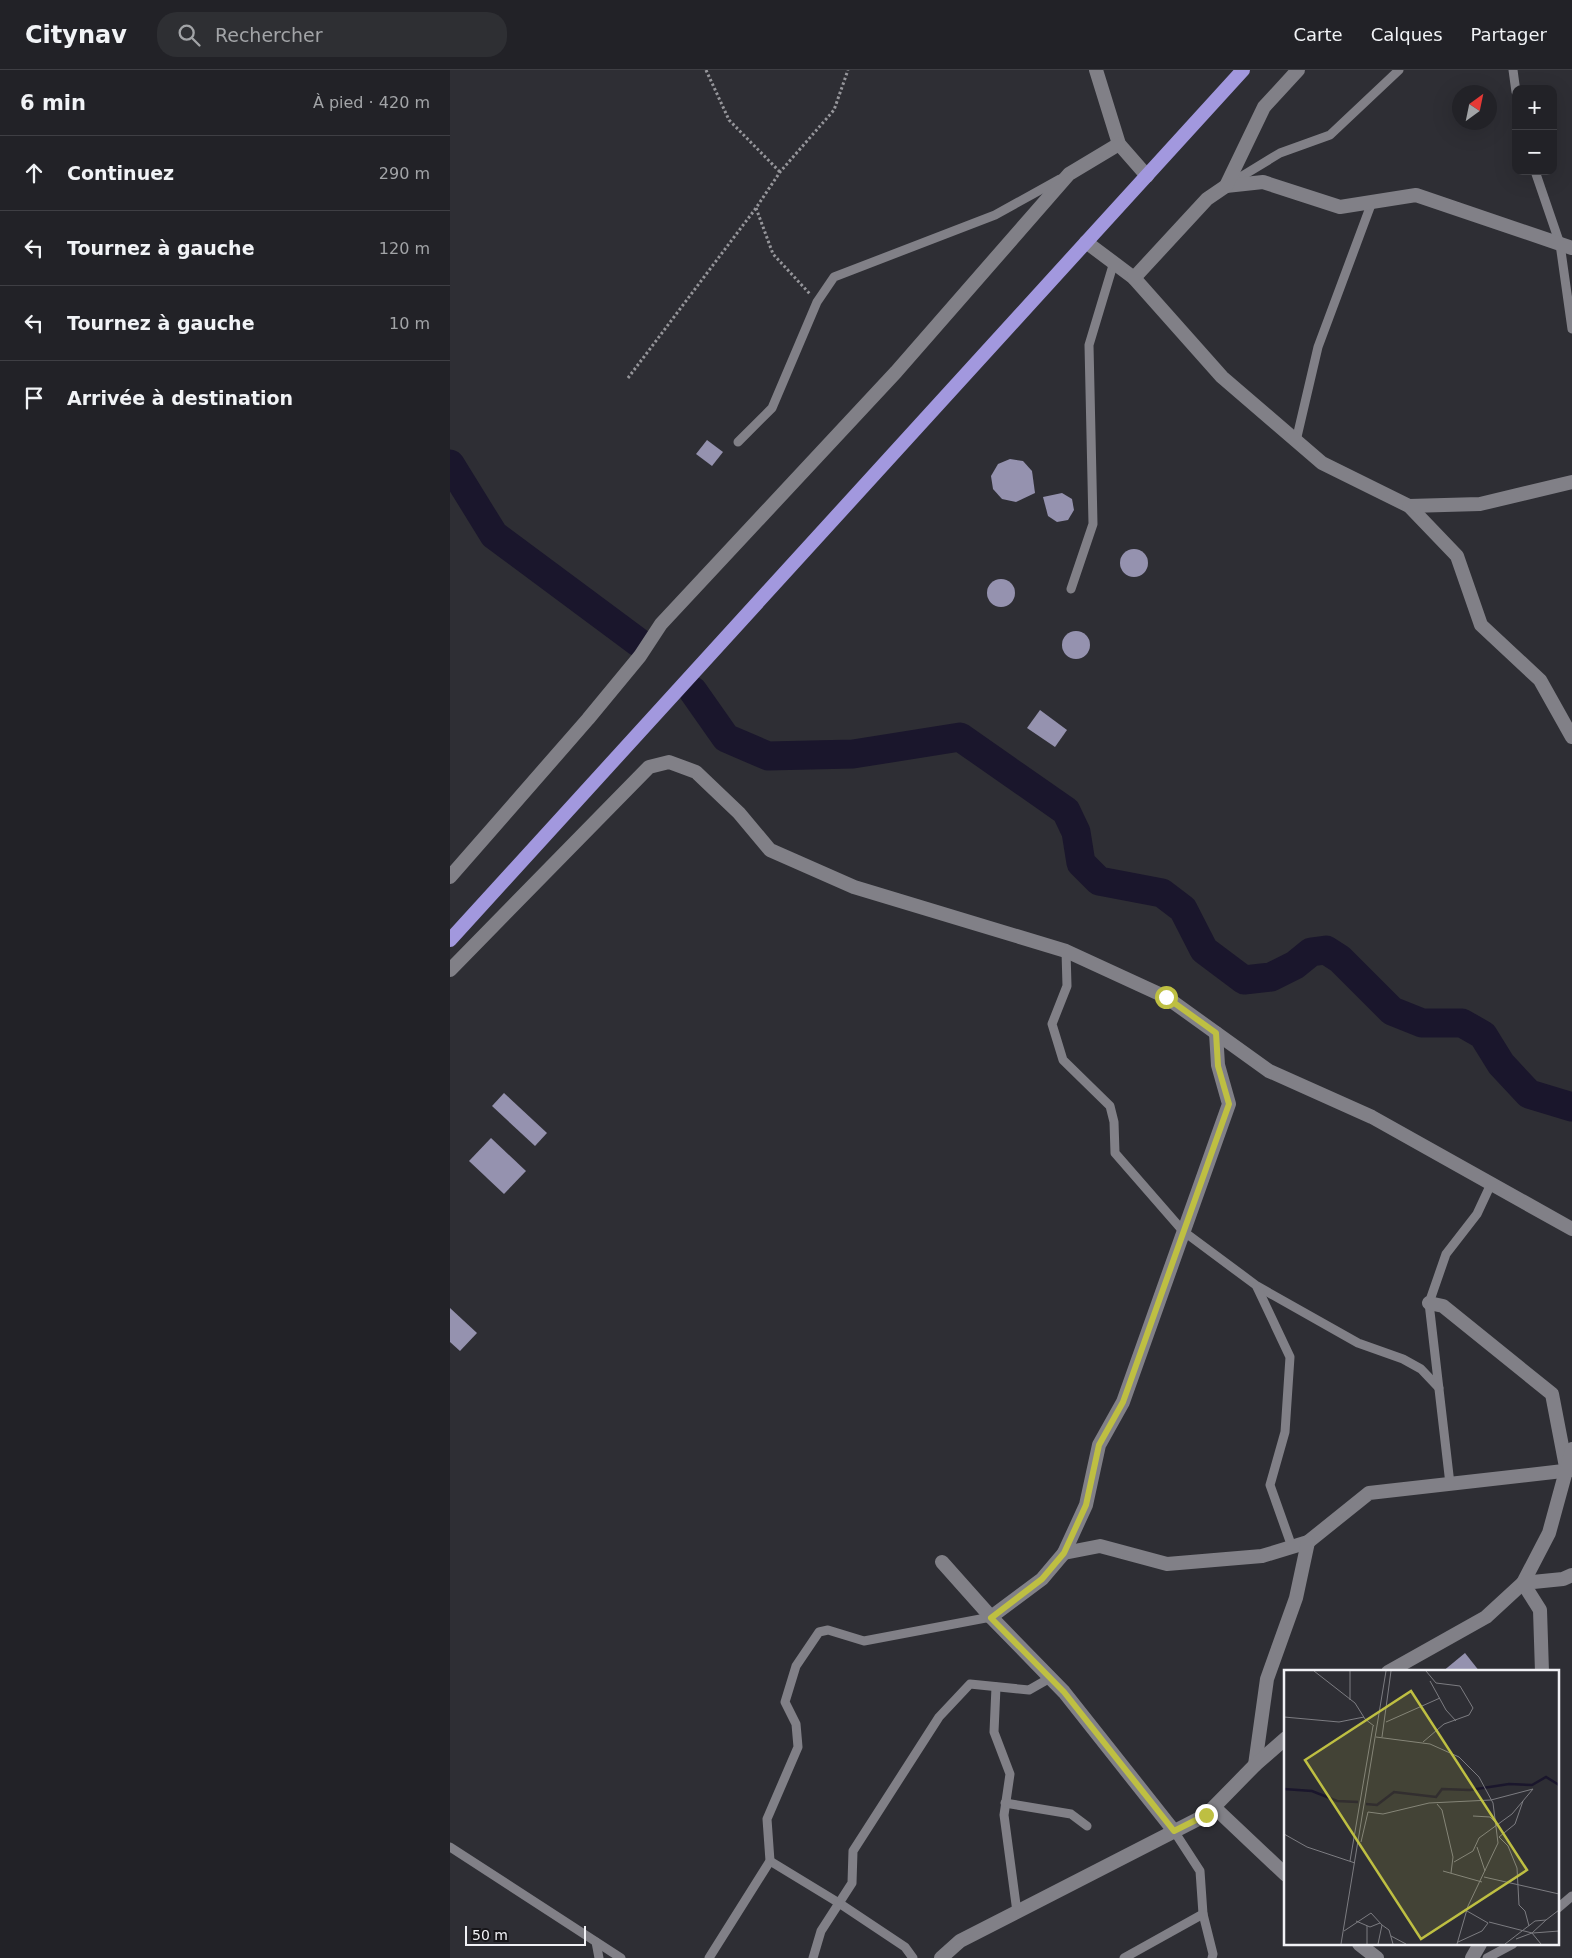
<!DOCTYPE html>
<html lang="fr">
<head>
<meta charset="utf-8">
<style>
  body { margin:0; font-family:"DejaVu Sans",sans-serif; background:#2e2f33; color:#f1f3f6 }
  .controls { position:absolute; right:15px; top:15px; display:grid; overflow:hidden; border-radius:10px; box-shadow:0 5px 20px #0002 }
  .controls button { width:45px; height:45px; display:grid; place-items:center; padding:0; border:0; border-bottom:1px solid #3f3f44; background:#222227; color:#f1f3f6; font:25px sans-serif }
  .compass { position:absolute; left:1002px; top:15px; width:45px; height:45px; border-radius:50%; background:#222227; box-shadow:0 5px 20px #0002; rotate:33deg }
  .scale { position:absolute; left:15px; bottom:12px; width:121px; box-sizing:border-box; padding-left:5px; border:2px solid #f1f1f5; border-top:0; font-size:14px; line-height:18px; white-space:nowrap; color:#f1f1f5; -webkit-text-stroke:4px #171619; paint-order:stroke }
  .stop { position:absolute; width:15px; height:15px; margin:-11px; border:4px solid #bebf42; border-radius:50%; background:#fff }
  .stop.end { background:#bebf42; border-color:#fff; box-shadow:0 1px 5px #0008 }
  .list { margin:0; padding:0; list-style:none }
  h2 { display:flex; justify-content:space-between; align-items:center; height:65px; margin:0; padding:0 20px; font-size:21px }
  h2 small { font-size:16px; font-weight:400; color:#a2a4a7 }
  .list li { display:grid; grid-template-columns:32px 1fr auto; gap:15px; align-items:center; box-sizing:border-box; height:75px; padding:0 20px; border-top:1px solid #3f3f44 }
  .list b { display:block; font-size:19px; white-space:nowrap }
  .list em { font-size:16px; font-style:normal; color:#a2a4a7 }
  .icon { flex:none; width:28px; height:28px; fill:none; stroke:currentColor; stroke-width:2; stroke-linecap:round; stroke-linejoin:round }
  .map { position:relative; flex:none; width:1122px; height:1888px; overflow:hidden }
  header { display:flex; align-items:center; gap:30px; box-sizing:border-box; height:70px; padding:0 25px; background:#222227; border-bottom:1px solid #3f3f44 }
  header strong { font-size:24px }
  nav { display:flex; gap:28px; margin-inline-start:auto; font-size:18px }
  .search { width:350px; height:45px; background:#2e2f33; display:flex; align-items:center; gap:12px; box-sizing:border-box; padding:0 18px; border-radius:20px; color:#a2a4a7; font-size:19px }
  main { display:flex }
  aside { flex:1; background:#222227 }
  .map>svg:first-child { display:block }
</style>
</head>
<body>
<header>
<strong>Citynav</strong>
<div class="search"><svg class="icon" aria-label="search" viewBox="0 0 24 24"><circle cx="10" cy="10" r="6"/><path d="M15 15l6 6"/></svg>Rechercher</div>
<nav><a>Carte</a><a>Calques</a><a>Partager</a></nav>
</header>
<main>
<aside>
<h2>6 min<small>À pied · 420 m</small></h2>
<ul class="list">
<li><svg class="icon" aria-label="ahead" viewBox="0 0 24 24"><path d="M12 20V5M6 11l6-6 6 6"/></svg><div><b>Continuez</b></div><em>290 m</em></li>
<li><svg class="icon" aria-label="left" viewBox="0 0 24 24"><path d="M17 20v-9H6M10 6l-5 5 5 5"/></svg><div><b>Tournez à gauche</b></div><em>120 m</em></li>
<li><svg class="icon" aria-label="left" viewBox="0 0 24 24"><path d="M17 20v-9H6M10 6l-5 5 5 5"/></svg><div><b>Tournez à gauche</b></div><em>10 m</em></li>
<li><svg class="icon" aria-label="arrive" viewBox="0 0 24 24"><path d="M6 21V4h12l-3 4 3 4H6"/></svg><div><b>Arrivée à destination</b></div></li>
</ul>
</aside>
<div class="map">
<svg width="1122" height="1888" viewBox="0 0 1122 1888">
  <rect width="100%" height="100%" fill="#2e2e34"/>
  <g fill="none" stroke-linecap="round" stroke-linejoin="round">
    <g stroke="#1a162c" stroke-width="29">
      <path d="M0,394L44,465L188,572"/>
      <path d="M243,621L276,668L318,686L403,684L510,667L616,741L626,762L631,793L649,811L712,823L733,839L754,880L794,910L821,907L845,895L861,882L876,880L890,889L942,941L972,953H1012L1033,965L1051,994L1079,1024L1122,1037"/>
    </g>
  </g>
  <g fill="#9592af">
    <path d="M257,370L273,382L262,396L246,384Z"/>
    <path d="M560,389L573,391L582,401L585,423L566,432L552,429L543,419L541,406L548,394Z"/>
    <path d="M612,423L622,429L624,440L618,450L607,452L598,446L593,427Z"/>
    <circle cx="684" cy="493" r="14"/>
    <circle cx="551" cy="523" r="14"/>
    <circle cx="626" cy="575" r="14"/>
    <path d="M590,640L617,660L605,677L577,658Z"/>
    <path d="M54,1023L97,1063L85,1076L42,1036Z"/>
    <path d="M41,1068L76,1101L54,1124L19,1091Z"/>
    <path d="M0,1238L27,1263L10,1281L0,1272Z"/>
    <path d="M1015,1583L1030,1602H992Z"/>
  </g>
  <g fill="none" stroke-linecap="round" stroke-linejoin="round">
    <g stroke="#96969b" stroke-width="3" stroke-dasharray="2.5 2.5" stroke-linecap="butt">
      <path d="M256,0L279,50L330,102"/>
      <path d="M306,138L323,184L360,224"/>
      <path d="M178,308L306,138L330,102L384,40L398,0"/>
    </g>
    <g stroke="#818087" stroke-width="9">
      <path d="M1063,0L1066,22"/>
      <path d="M1085,101L1110,174L1122,259"/>
      <path d="M779,114L830,83L880,65L949,0"/>
      <path d="M846,371L868,277L922,132"/>
      <path d="M288,372L322,338L367,232L384,207L545,145L610,109"/>
      <path d="M621,519L643,454L639,275L664,192"/>
      <path d="M616,881L617,916L602,954L613,990L660,1036L664,1052L665,1083L733,1161L807,1216L908,1273L953,1289L971,1299L989,1318"/>
      <path d="M807,1217L840,1287L835,1362L820,1415L842,1477"/>
      <path d="M1000,1414L979,1233L996,1184L1027,1144L1041,1114"/>
      <path d="M546,1617L544,1662L560,1704L554,1745L567,1842"/>
      <path d="M555,1733L621,1744L637,1756"/>
      <path d="M724,1761L750,1801L753,1844L763,1884L762,1888"/>
      <path d="M0,1777L171,1888"/>
      <path d="M320,1791L389,1833L455,1877L463,1888"/>
      <path d="M1108,1838L1122,1826"/>
      <path d="M146,1872L149,1888"/>
      <path d="M259,1888L320,1791L317,1749L348,1677L346,1654L335,1632L346,1596L369,1562L378,1560L414,1571L541,1547"/>
      <path d="M363,1888L371,1861L402,1813L403,1781L489,1647L520,1614L579,1620L600,1608"/>
      <path d="M674,1888L753,1844"/>
      <path d="M1037,1888L1063,1874"/>
    </g>
    <g stroke="#818087" stroke-width="14">
      <path d="M646,0L669,74L697,106"/>
      <path d="M776,116L813,112L890,137L966,125L1122,178"/>
      <path d="M636,172L684,208L772,307L872,393L959,436L1007,486L1031,555L1090,610L1122,667"/>
      <path d="M684,208L757,129L776,116L814,37L848,0"/>
      <path d="M959,436L1030,434L1122,412"/>
      <path d="M0,807L138,649L190,586L211,554L446,302L619,104L669,74"/>
      <path d="M0,900L199,697L219,692L246,702L289,743L320,780L404,817L616,881L716,927L819,1001L922,1047L1122,1159"/>
      <path d="M979,1233L993,1236L1102,1324L1116,1397"/>
      <path d="M614,1483L650,1476L717,1494L812,1486L858,1472L919,1423L1122,1400"/>
      <path d="M492,1492L541,1547L614,1622L724,1761"/>
      <path d="M541,1547L592,1509L614,1483L636,1435L649,1375L673,1332L779,1034L768,995L766,963"/>
      <path d="M938,1602L1036,1547L1073,1513L1099,1463L1122,1379"/>
      <path d="M1092,1602L1090,1540L1073,1513L1113,1509L1122,1505"/>
      <path d="M805,1695L817,1609L846,1528L858,1472"/>
      <path d="M765,1738L836,1805"/>
      <path d="M909,1874L927,1888"/>
      <path d="M491,1888L510,1871L756,1745L805,1695L836,1668"/>
      <path d="M1022,1888L1030,1874"/>
    </g>
    <path stroke="#a298de" stroke-width="14" d="M0,870L793,0"/>
  </g>
  <g fill="none" stroke-linecap="round" stroke-linejoin="round">
    <path stroke="#bebf42" stroke-width="6" d="M716,927L766,963L768,996L779,1034L673,1332L649,1375L636,1435L614,1483L592,1509L541,1548L614,1622L724,1761L756,1745"/>
  </g>
  <g transform="translate(834 1600)">
    <rect width="275" height="275" fill="#2e2e34"/>
    <path fill="none" stroke="#1a162c" stroke-width="2.5" d="M0,119L28,121L53,131L74,132M82,134L93,135L110,122L152,127L158,119L186,120L225,114L248,115L262,107L275,115"/>
    <path fill="none" stroke="#7c7c81" stroke-width="1" d="M30,1L71,33L81,49L90,56M66,1V30M146,11L162,40L172,51M0,47L55,52L80,47M102,52L156,28M92,67L146,74L175,87L195,107L209,133L214,173L184,236L173,274M98,67L107,1M139,72L160,54L185,45L189,38L176,16L152,13L142,1M239,131L231,154L215,167L224,176L233,198L235,235L241,241L245,256M153,134L158,140L169,187L167,203M189,146L206,147L212,153M0,164L23,177L71,193M77,172L84,142L99,144L145,133L207,130L249,119M193,177L201,201M66,191L89,56M170,192L189,181L195,168L228,144L249,119M159,201L198,212M200,207L275,224M72,251L86,257L96,253M205,252L248,263L257,274M98,255L105,260L109,274M60,261L87,243L98,255L94,274M249,263L275,261M107,266L122,274M232,269L248,263L262,250M174,272L198,261L204,253L183,241M57,274L102,1M83,274V256M221,274L251,251L262,250L275,240"/>
    <path fill="#bebf42" fill-opacity="0.15" stroke="#bebf42" stroke-width="2.5" d="M127,21L243,200L137,269L21,90Z"/>
    <rect width="275" height="275" fill="none" stroke="#f1f1f5" stroke-width="2.5"/>
  </g>
</svg>
<div class="controls">
<button>+</button>
<button>−</button>
</div>
<svg class="compass" viewBox="-18 -18 36 36"><path d="M0-13l5 13h-10z" fill="#e53935"/><path d="M0 13l5-13h-10z" fill="#a2a4a7"/></svg>
<div class="scale">50 m</div>
<div class="stop" style="left:716px;top:927px"></div>
<div class="stop end" style="left:756px;top:1745px"></div>
</div>
</main>
</body>
</html>
